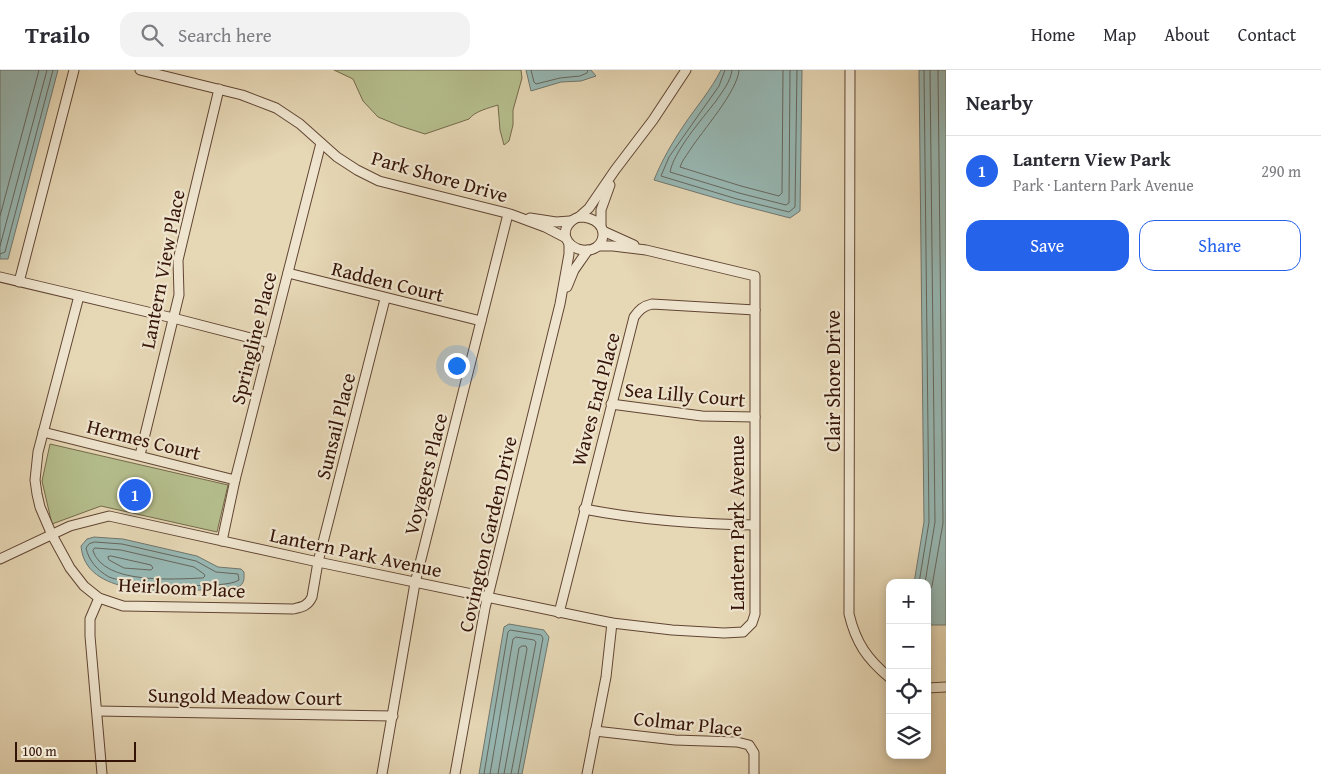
<!DOCTYPE html>
<html lang="en">
<head>
<meta charset="utf-8">
<style>
  body { margin:0; font-family:"Gentium Book Plus",serif; background:#f2f2f3; color:#2b2b33 }
  .controls { position:absolute; right:15px; bottom:15px; display:grid; overflow:hidden; border-radius:10px; box-shadow:0 2px 8px #0003 }
  .controls button { width:45px; height:45px; display:grid; place-items:center; padding:0; border:0; border-bottom:1px solid #e1e1e2; background:#fff; color:#2b2b33; font:25px sans-serif }
  .scale { position:absolute; left:15px; bottom:12px; width:121px; box-sizing:border-box; padding-left:5px; border:2px solid #351408; border-top:0; font-size:14px; line-height:18px; white-space:nowrap; color:#351408; -webkit-text-stroke:4px #efe5cf; paint-order:stroke }
  .you { position:absolute; left:456px; top:295px; width:18px; height:18px; margin:-12px; border:4px solid #fff; border-radius:50%; background:#1a73e8; box-shadow:0 0 0 8px #1a73e833 }
  .badge { display:grid; place-items:center; width:32px; height:32px; border-radius:50%; background:#2563eb; color:#fff; font-size:16px; font-weight:700 }
  .pin { position:absolute; translate:-50% -50%; border:2px solid #fff; box-shadow:0 1px 5px #0006 }
  .list { margin:0; padding:0; list-style:none }
  h2 { display:flex; justify-content:space-between; align-items:center; height:65px; margin:0; padding:0 20px; font-size:21px }
  h2 small { font-size:16px; font-weight:400; color:#7c7c81 }
  .list li { display:grid; grid-template-columns:32px 1fr auto; gap:15px; align-items:center; box-sizing:border-box; height:70px; padding:0 20px; border-top:1px solid #e1e1e2 }
  .list b { display:block; font-size:19px; white-space:nowrap }
  .list p { margin:0; font-size:16px; white-space:nowrap; color:#7c7c81 }
  .list em { font-size:16px; font-style:normal; color:#7c7c81 }
  .actions { display:flex; gap:10px; padding:15px 20px }
  .actions a { flex:1; padding:11px 0; border:1px solid #2563eb; border-radius:15px; text-align:center; font-size:18px; color:#2563eb }
  .actions .main { background:#2563eb; color:#fff }
  .icon { flex:none; width:28px; height:28px; fill:none; stroke:currentColor; stroke-width:2; stroke-linecap:round; stroke-linejoin:round }
  .map { position:relative; flex:none; width:946px; height:704px; overflow:hidden }
  header { display:flex; align-items:center; gap:30px; box-sizing:border-box; height:70px; padding:0 25px; background:#fff; border-bottom:1px solid #e1e1e2 }
  header strong { font-size:24px }
  nav { display:flex; gap:28px; margin-inline-start:auto; font-size:18px }
  .search { width:350px; height:45px; background:#f2f2f3; display:flex; align-items:center; gap:12px; box-sizing:border-box; padding:0 18px; border-radius:15px; color:#7c7c81; font-size:19px }
  main { display:flex }
  aside { flex:1; background:#fff }
  .map>svg:first-child { display:block }
</style>
</head>
<body>
<header>
<strong>Trailo</strong>
<div class="search"><svg class="icon" aria-label="search" viewBox="0 0 24 24"><circle cx="10" cy="10" r="6"/><path d="M15 15l6 6"/></svg>Search here</div>
<nav><a>Home</a><a>Map</a><a>About</a><a>Contact</a></nav>
</header>
<main>
<div class="map">
<svg width="946" height="704" viewBox="0 0 946 704">
  <rect width="100%" height="100%" fill="#e6d7b5"/>
  <filter id="stains"><feTurbulence type="fractalNoise" baseFrequency=".004" numOctaves="4"/><feColorMatrix values="0 0 0 0 .2 0 0 0 0 .09 0 0 0 0 .02 0 0 0 .5 -.17"/></filter>
  <radialGradient id="worn" r=".72"><stop offset=".6" stop-color="#630" stop-opacity="0"/><stop offset="1" stop-color="#630" stop-opacity=".3"/></radialGradient>
  <g fill="#b5be8d" stroke="#75694a">
    <path d="M334,0H521L522,8L513,40V55L509,71L504,75L500,60L498,35C489,38 475,41 469,49L425,64L400,56L378,47L363,31L353,9Z"/>
    <path d="M50,374L228,415L217,462L101,436L52,454L42,411Z"/>
  </g>
  <g fill="#97b8b4" stroke="#70766f">
    <path d="M0,0H58L8,189H0Z"/>
    <path d="M526,0H591L596,6L581,11L561,12L531,21Z"/>
    <path d="M721,0H802L800,141L790,148L736,134L654,110C662,90 672,73 684,55C696,37 711,20 721,0Z"/>
    <path d="M919,0H946V555H929L927,553V513H914L924,452Z"/>
    <path d="M94,467L123,469L197,486L218,497L241,499L244,502C244,507 245,512 240,516C231,522 213,519 202,520C166,521 85,527 81,476L87,469Z"/>
    <path d="M509,554L544,560L549,567L522,704H479L504,557Z"/>
  </g>
  <g fill="none" stroke-linecap="round" stroke-linejoin="round">
    <g stroke="#66665e" stroke-width="1">
      <path d="M531,0L534,12L536,14L560,8L580,6L587,3L588,0"/>
      <path d="M725,0L719,16L669,87L661,106L737,129L789,142L795,137L797,0"/>
      <path d="M732,0C731,11 722,22 716,31C702,49 674,81 670,102L739,123L786,135L789,133L790,0"/>
      <path d="M739,0C738,21 702,61 690,80C686,86 682,91 680,97L741,116L779,126L782,123L783,0"/>
      <path d="M0,146L39,0"/>
      <path d="M0,176L47,0"/>
      <path d="M0,184L5,182L53,0"/>
      <path d="M95,472L122,474L196,491L216,502L238,504L239,510C227,520 126,515 109,507C97,500 89,491 86,478L89,474Z"/>
      <path d="M95,478L121,480L194,497L204,504L205,506L203,508C174,509 104,515 93,481Z"/>
      <path d="M111,486L151,495L153,498L151,500L124,498L109,490L108,487Z"/>
      <path d="M919,513L929,452L924,0"/>
      <path d="M925,513L935,452L930,0"/>
      <path d="M927,525L932,516L943,453L938,0"/>
      <path d="M484,704L508,562L510,560L541,565L543,568L518,704"/>
      <path d="M490,704L513,569L516,567L534,570L536,572L511,704"/>
      <path d="M498,704L519,578L522,576H526L527,579L504,704"/>
    </g>
    <g stroke="#614533" stroke-width="11">
      <g id="minor">
        <path d="M140,0L242,25L276,38L300,54L337,87L357,100L379,111L510,144L545,157L566,168"/>
        <path d="M850,0L849,544C856,573 867,589 890,608"/>
        <path d="M579,147L589,138L615,100L653,50L686,0"/>
        <path d="M579,147C615,147 607,188 578,179C573,177 568,173 566,168C563,158 570,150 579,147Z"/>
        <path d="M530,148L556,152L570,151"/>
        <path d="M601,155V140L610,115"/>
        <path d="M603,161L634,175"/>
        <path d="M288,203L481,251"/>
        <path d="M0,207L173,248L270,273"/>
        <path d="M19,212L74,0"/>
        <path d="M567,217L574,200L588,180"/>
        <path d="M79,226L38,382L35,410L37,424L40,437L52,465L70,498L84,516L99,528L123,536L293,539C302,537 308,536 312,527L318,492L385,229"/>
        <path d="M611,334L702,346L755,347"/>
        <path d="M43,362L235,410"/>
        <path d="M140,385L179,225L178,190L219,19"/>
        <path d="M584,439C641,450 697,454 754,455"/>
        <path d="M222,471L235,410L321,73"/>
        <path d="M0,489L70,456L109,446L318,492L612,553L672,560L724,563L743,562L752,553L755,544V206L646,180L613,176H598"/>
        <path d="M99,528L90,549V566L102,704"/>
        <path d="M559,543L634,247C639,240 643,236 652,234L755,240"/>
        <path d="M927,618L946,617"/>
        <path d="M97,641L393,646"/>
        <path d="M595,661L675,670L737,672L749,675L754,683V704"/>
        <path d="M382,704L415,513L508,144"/>
        <path d="M455,704L485,538L560,234L569,184V174"/>
        <path d="M587,704L606,607L612,553"/>
      </g>
    </g>
    <use href="#minor" stroke="#efe5cf" stroke-width="9"/>
  </g>
  <g text-anchor="middle" dominant-baseline="central" stroke-width="4.5" stroke-linejoin="round" paint-order="stroke">
    <g font-size="20" fill="#351408" stroke="#efe5cf">
      <text transform="translate(440 106) rotate(16)">Park Shore Drive</text>
      <text transform="translate(162 199) rotate(-79)">Lantern View Place</text>
      <text transform="translate(388 211) rotate(14)">Radden Court</text>
      <text transform="translate(253 268) rotate(-76)">Springline Place</text>
      <text transform="translate(832 311) rotate(-90)">Clair Shore Drive</text>
      <text transform="translate(685 324) rotate(5)">Sea Lilly Court</text>
      <text transform="translate(595 329) rotate(-75)">Waves End Place</text>
      <text transform="translate(335 356) rotate(-76)">Sunsail Place</text>
      <text transform="translate(144 369) rotate(14)">Hermes Court</text>
      <text transform="translate(425 404) rotate(-76)">Voyagers Place</text>
      <text transform="translate(736 453) rotate(-90)">Lantern Park Avenue</text>
      <text transform="translate(487 464) rotate(-77)">Covington Garden Drive</text>
      <text transform="translate(356 482) rotate(12)">Lantern Park Avenue</text>
      <text transform="translate(182 517) rotate(3)">Heirloom Place</text>
      <text transform="translate(245 626) rotate(1)">Sungold Meadow Court</text>
      <text transform="translate(688 653) rotate(6)">Colmar Place</text>
    </g>
  </g>
  <rect width="100%" height="100%" filter="url(#stains)"/>
  <rect width="100%" height="100%" fill="url(#worn)"/>
</svg>
<div class="controls">
<button>+</button>
<button>−</button>
<button><svg class="icon" aria-label="locate" viewBox="0 0 24 24"><circle cx="12" cy="12" r="6"/><path d="M12 2v4M12 18v4M2 12h4M18 12h4"/></svg></button>
<button><svg class="icon" aria-label="layers" viewBox="0 0 24 24"><path d="M12 4l9 5-9 5-9-5zM3 14l9 5 9-5"/></svg></button>
</div>
<div class="scale">100 m</div>
<div class="you"></div>
<div class="pin badge" style="left:135px;top:425px">1</div>
</div>
<aside>
<h2>Nearby<small></small></h2>
<ul class="list">
<li><span class="badge">1</span><div><b>Lantern View Park</b><p>Park · Lantern Park Avenue</p></div><em>290 m</em></li>
</ul>
<div class="actions"><a class="main">Save</a><a>Share</a></div>
</aside>
</main>
</body>
</html>
